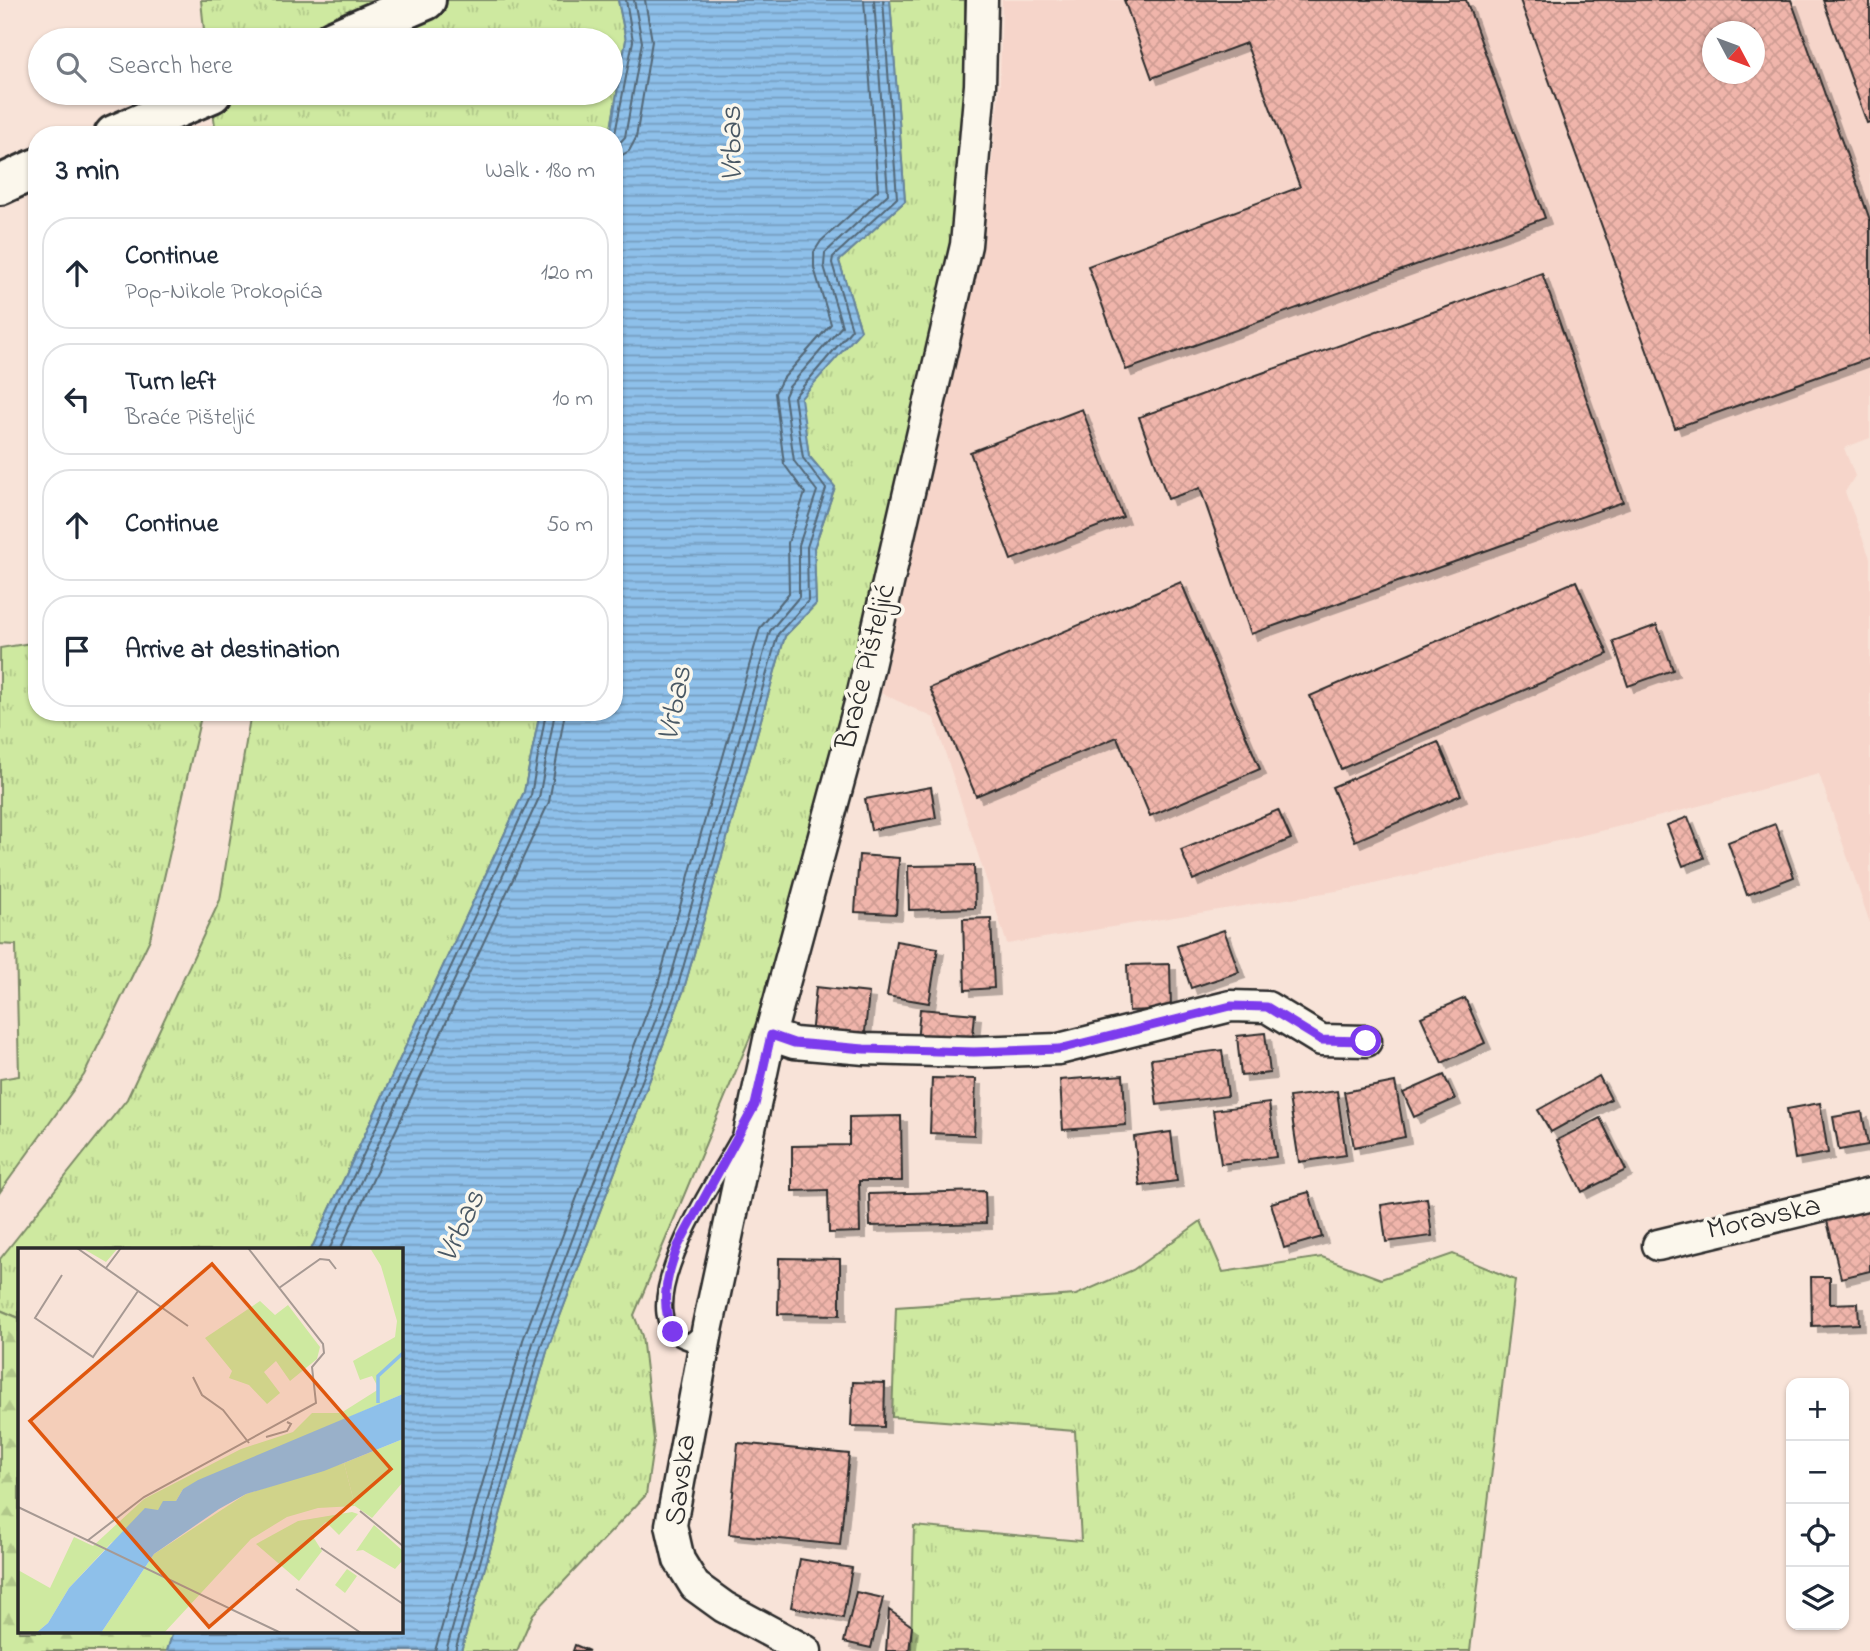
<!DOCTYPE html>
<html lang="en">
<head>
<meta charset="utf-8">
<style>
  body { margin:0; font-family:"Indie Flower",sans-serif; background:#f2f2f3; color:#1f2937 }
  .controls { position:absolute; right:21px; bottom:21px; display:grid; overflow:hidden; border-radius:14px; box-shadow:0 2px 5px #0004 }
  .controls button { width:63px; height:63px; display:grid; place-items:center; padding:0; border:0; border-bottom:2px solid #e0e1e3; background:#fff; color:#1f2937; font:35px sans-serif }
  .compass { position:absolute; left:1702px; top:21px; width:63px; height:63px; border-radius:50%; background:#fff; box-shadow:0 2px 5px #0004; rotate:131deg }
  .stop { position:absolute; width:21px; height:21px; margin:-16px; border:5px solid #7c3aed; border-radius:50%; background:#fff }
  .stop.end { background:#7c3aed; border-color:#fff; box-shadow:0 2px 7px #0008 }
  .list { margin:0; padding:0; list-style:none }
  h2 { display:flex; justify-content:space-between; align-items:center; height:91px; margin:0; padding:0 28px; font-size:30px }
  h2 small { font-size:23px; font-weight:400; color:#747a83 }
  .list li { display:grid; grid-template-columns:46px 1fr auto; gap:21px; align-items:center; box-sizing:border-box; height:112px; margin:0 14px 14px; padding:0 14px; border:2px solid #e0e1e3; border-radius:28px }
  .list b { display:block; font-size:26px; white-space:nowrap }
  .list p { margin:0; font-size:23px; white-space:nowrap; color:#747a83 }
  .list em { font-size:23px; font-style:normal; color:#747a83 }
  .icon { flex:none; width:38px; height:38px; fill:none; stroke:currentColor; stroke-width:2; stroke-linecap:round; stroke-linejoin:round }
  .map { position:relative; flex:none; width:1870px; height:1651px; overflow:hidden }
  .search { position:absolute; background:#fff; box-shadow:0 2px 5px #0004; left:28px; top:28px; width:595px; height:77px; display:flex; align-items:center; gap:18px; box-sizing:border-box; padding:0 24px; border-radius:38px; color:#747a83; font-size:26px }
  .panel { position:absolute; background:#fff; box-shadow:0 2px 5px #0004; left:28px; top:126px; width:595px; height:595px; border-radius:28px }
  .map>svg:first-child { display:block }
</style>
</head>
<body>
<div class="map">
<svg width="1870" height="1651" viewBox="0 0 1870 1651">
  <defs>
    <pattern id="grass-tufts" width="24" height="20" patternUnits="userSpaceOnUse" patternTransform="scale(1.75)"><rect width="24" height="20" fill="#cee9a0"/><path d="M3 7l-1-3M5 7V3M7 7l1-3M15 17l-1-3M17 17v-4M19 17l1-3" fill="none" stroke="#b1c88a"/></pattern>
    <pattern id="forest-firs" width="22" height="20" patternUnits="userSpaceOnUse" patternTransform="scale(1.75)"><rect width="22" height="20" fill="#cee9a0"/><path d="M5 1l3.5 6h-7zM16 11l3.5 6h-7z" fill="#b1c88a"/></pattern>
    <pattern id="water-rules" width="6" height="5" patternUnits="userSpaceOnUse" patternTransform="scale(1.75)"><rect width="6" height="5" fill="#8ec0ea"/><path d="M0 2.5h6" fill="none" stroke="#749cbe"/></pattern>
    <pattern id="building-cross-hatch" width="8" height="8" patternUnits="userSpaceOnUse" patternTransform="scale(1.75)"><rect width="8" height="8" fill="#f0b5ab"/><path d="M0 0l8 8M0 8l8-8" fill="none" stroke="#ce9c93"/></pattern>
    <filter id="shadow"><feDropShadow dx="6" dy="6" stdDeviation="0" flood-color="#0004"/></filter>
  </defs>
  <rect width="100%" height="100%" fill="#f8e3d8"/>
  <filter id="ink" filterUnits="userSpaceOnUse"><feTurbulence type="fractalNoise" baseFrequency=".0143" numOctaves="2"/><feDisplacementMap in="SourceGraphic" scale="14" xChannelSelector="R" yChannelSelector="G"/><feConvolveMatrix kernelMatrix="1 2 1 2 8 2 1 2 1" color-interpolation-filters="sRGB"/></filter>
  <g filter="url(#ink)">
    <path fill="#f6d5ca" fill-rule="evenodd" d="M1002,0H1870V438L1844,448L1855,476L1845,492L1870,558V923L1819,774L1638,822L1361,887L1007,944L934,718L881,693L984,239L1000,82ZM1713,32H1755V74H1713Z"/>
    <g fill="url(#grass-tufts)" stroke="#7c8a66" stroke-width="2">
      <path d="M201,0H618L626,40L610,135H216L211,93H611V40H205Z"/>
      <path d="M890,0H965L966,85L952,239L857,652L779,968L634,1315L642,1336L654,1440L646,1495L533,1614L517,1651H461L548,1348L683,992L785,636L816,604L814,548L835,487L809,456L800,398L861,330L839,261L905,201Z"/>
      <path d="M37,642V712H202L150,939L84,1075L0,1192V1079L19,1076L16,945L0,944V648Z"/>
      <path d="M251,712H540L524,792L311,1250H19V1318L0,1310V1259L127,1099L220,900Z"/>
      <path d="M1201,1221L1223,1272L1322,1257L1381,1279L1453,1254L1515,1280L1470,1651H911L914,1526L1081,1541L1075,1431L892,1417L896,1307L1076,1295L1133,1270Z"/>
    </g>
    <path fill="url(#forest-firs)" stroke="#7c8a66" stroke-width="2" d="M0,1310L19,1318V1632H173L167,1651H0Z"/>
    <path fill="url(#water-rules)" stroke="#66849e" stroke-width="2" d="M618,0H890L905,201L839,261L861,330L801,398L809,456L835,487L814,548L816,604L785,636L683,992L548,1348L461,1651H167L173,1632H401V1250H311L524,792L540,712H614V135H610L626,40Z"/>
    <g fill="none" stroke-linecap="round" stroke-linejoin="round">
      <g stroke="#536777" stroke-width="2">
        <path d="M614,139L633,41L626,0"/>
        <path d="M614,149L625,137L642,42L634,0"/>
        <path d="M614,160L629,151L636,138L652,41L645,0"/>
        <path d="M319,1250L531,795L546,712"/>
        <path d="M329,1250L539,798L555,712"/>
        <path d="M340,1250L549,802L565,712"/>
        <path d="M435,1651L523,1340L658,983L760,628L789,593L788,543L805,493L784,464L775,393L781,381L831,324L814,268V252L821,241L878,190L864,0"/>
        <path d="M446,1651L533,1343L668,987L770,631L799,597V545L817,491L794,461L785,396L789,387L842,326L824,266L825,253L888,194L874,0"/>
        <path d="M455,1651L541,1346L677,989L778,634L808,601L807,547L826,489L803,458L794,397L852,329L832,263L833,257L897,198L883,0"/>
      </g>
    </g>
    <g fill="url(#building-cross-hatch)" stroke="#2b2b2b" stroke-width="2" fill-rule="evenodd" filter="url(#shadow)">
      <path d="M1124,0H1466L1545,218L1126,370L1088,266L1300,187L1246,43L1152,78Z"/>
      <path d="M1520,0H1791L1870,220V358L1675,428ZM1713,32H1755V74H1713Z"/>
      <path d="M1823,0H1870V122L1867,123Z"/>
      <path d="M1542,273L1623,502L1251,634L1200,488L1168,499L1139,417Z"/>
      <path d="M1082,409L1123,517L1011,560L970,452Z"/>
      <path d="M1576,581L1608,654L1341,769L1310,696Z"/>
      <path d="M1181,582L1260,769L1150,816L1117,737L976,796L930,688Z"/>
      <path d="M1657,625L1673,670L1628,686L1613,641Z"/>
      <path d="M1438,742L1461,795L1355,841L1332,787Z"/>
      <path d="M931,787L936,818L871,830L865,799Z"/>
      <path d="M1278,810L1291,839L1193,880L1181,850Z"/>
      <path d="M1688,817L1704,858L1683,866L1667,825Z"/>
      <path d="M1775,824L1794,877L1747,895L1728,842Z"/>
      <path d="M859,855L899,858L896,914L855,912Z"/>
      <path d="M974,865L975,908L909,910L908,866Z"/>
      <path d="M991,918L994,988L965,990L963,919Z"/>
      <path d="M1224,930L1239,972L1191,988L1177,946Z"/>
      <path d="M896,941L938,948L929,1003L887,996Z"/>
      <path d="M1170,964L1171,1009L1129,1011L1127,965Z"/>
      <path d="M816,987L869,993L864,1041L811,1036Z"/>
      <path d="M1465,998L1485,1043L1442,1063L1421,1017Z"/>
      <path d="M920,1009L975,1014L972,1047L917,1042Z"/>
      <path d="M1265,1033L1270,1073L1241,1076L1237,1036Z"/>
      <path d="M1222,1050L1228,1096L1157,1105L1151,1059Z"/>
      <path d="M1123,1075L1126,1125L1063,1130L1060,1080Z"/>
      <path d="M1444,1075L1455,1099L1414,1117L1403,1093Z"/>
      <path d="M1599,1076L1611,1099L1551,1132L1538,1110Z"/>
      <path d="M932,1078L976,1079L974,1135L930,1133Z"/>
      <path d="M1395,1082L1405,1137L1354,1147L1344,1092Z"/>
      <path d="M1337,1091L1346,1155L1299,1162L1289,1097Z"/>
      <path d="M1269,1103L1276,1157L1221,1164L1213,1110Z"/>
      <path d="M1820,1103L1828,1153L1795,1159L1787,1109Z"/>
      <path d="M1862,1112L1868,1145L1839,1150L1833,1117Z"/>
      <path d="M901,1116L902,1181H859L860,1232L829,1233L828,1190L792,1191V1146L849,1145V1117Z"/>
      <path d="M1600,1118L1626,1170L1582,1192L1557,1140Z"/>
      <path d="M1171,1132L1177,1181L1140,1186L1134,1137Z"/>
      <path d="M985,1191L986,1223L870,1226L869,1194Z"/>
      <path d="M1309,1192L1322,1237L1284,1248L1271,1203Z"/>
      <path d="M1427,1198L1432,1236L1386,1242L1381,1205Z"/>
      <path d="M1870,1206V1271L1841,1278L1826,1217Z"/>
      <path d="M779,1258L840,1259V1315L778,1314Z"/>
      <path d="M1811,1277H1830V1304L1858,1303L1859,1324L1812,1326Z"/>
      <path d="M853,1382L885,1383L884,1427L851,1426Z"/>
      <path d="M738,1443L849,1454L840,1545L729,1534Z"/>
      <path d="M800,1559L852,1568L843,1618L791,1607Z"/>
      <path d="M856,1592L883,1598L871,1648L844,1642Z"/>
      <path d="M889,1610L912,1626L909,1651H886Z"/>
      <path d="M575,1645L589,1651H573Z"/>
    </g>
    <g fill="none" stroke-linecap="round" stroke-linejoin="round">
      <g stroke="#2b2b2b" stroke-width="19">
        <path id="lane" d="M704,1330L689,1342C618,1322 719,1175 737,1141"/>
      </g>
      <g stroke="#2b2b2b" stroke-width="35">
        <g id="street">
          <path d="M770,1035L794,1043L865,1049L973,1052L1059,1049L1231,1006L1267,1007L1321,1040L1366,1041"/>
          <path d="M1658,1245L1870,1194"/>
          <path d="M806,1651L724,1607L695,1586L679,1560L671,1525L708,1326L770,1035L863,692L966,245L980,85L982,0"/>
        </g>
      </g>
      <g stroke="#2b2b2b" stroke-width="44">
        <g id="secondary">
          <path d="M333,40L426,0"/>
          <path d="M114,135L212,93"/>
          <path d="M0,185L37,168"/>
        </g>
      </g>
      <use href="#lane" stroke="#fbf7ec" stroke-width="14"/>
      <use href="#street" stroke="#fbf7ec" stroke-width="30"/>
      <use href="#secondary" stroke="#fbf7ec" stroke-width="38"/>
    </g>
  </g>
  <g fill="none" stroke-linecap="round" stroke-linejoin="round" filter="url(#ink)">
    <path stroke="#7c3aed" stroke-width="9" d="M673,1332C659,1303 667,1275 678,1246L755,1105L771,1035L794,1043L864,1049L974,1052L1059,1049L1231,1006L1267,1007L1321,1040L1366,1041"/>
  </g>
  <g text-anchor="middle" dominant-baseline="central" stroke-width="7" stroke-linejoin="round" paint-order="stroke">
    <g font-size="30" fill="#2b2b2b" stroke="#fbf7ec">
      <text transform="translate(867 667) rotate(-76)">Braće Pišteljić</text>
      <text transform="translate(1764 1219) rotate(-13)">Moravska</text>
      <text transform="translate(682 1480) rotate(-83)">Savska</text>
    </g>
    <g font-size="32" font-style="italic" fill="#495864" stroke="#fbf7ec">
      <text transform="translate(733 144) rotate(-91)">Vrbas</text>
      <text transform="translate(676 704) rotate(-79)">Vrbas</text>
      <text transform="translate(462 1227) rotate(-65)">Vrbas</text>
    </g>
  </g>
  <g transform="translate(18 1248)">
    <rect width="385" height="385" fill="#f8e3d8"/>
    <path d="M64,0H100L88,14ZM352,0H385V146L165,241L158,253L93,295L51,340L30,375L18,385H0V322L32,340L56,289L75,298L126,251L223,201L275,184L294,165H323L361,141L354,128L342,132L335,113L377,89L379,73L363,18ZM242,53L257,67L270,57L302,99L299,111L272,133L258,113L246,124L262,145L249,156L231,137L211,130L214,123L187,90ZM326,215L337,258L300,260L269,269L233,291L146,385H83L136,306L228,246ZM334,264L340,266L321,287L308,274L294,287L304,303L281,333L238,296L280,273ZM356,277L385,303V312L377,321L345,302L338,303ZM329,321L339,328L327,345L317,337Z" fill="#cee9a0"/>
    <path d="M385,191V234L354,270L337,258L326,215Z" fill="#cee9a0"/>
    <path d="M385,146V191L306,223L228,246L201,261L136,306L83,385H18L30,375L51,340L127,260L140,262L145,253H158L165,241L180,232Z" fill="#8ec0ea"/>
    <path fill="none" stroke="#8ec0ea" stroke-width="3.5" d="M360,155V128L385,105"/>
    <path fill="none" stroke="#a69993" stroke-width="2" d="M59,0L170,78M88,20L103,0M44,27L17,70L75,109L120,43M261,40L302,11L311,12L318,21M175,129L184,147L205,162L231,195M248,189L269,183L273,176L269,174M0,259L263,385M342,263L385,298M69,293L126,249L298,155L294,119L306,105L305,96L230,0M303,300L385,356M278,341L343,385"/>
    <path fill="#df570e" fill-opacity="0.15" stroke="#df570e" stroke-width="3.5" d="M194,16L373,221L191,379L12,173Z"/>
    <rect width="385" height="385" fill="none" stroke="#2b2b2b" stroke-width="3.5"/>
  </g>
</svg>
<div class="controls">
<button>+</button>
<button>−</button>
<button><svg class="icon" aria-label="locate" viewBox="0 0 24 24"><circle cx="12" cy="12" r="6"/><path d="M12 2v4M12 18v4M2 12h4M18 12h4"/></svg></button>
<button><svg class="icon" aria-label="layers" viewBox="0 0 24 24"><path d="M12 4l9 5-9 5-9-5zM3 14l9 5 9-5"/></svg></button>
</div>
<svg class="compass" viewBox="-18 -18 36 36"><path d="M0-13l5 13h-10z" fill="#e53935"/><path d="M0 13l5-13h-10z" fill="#747a83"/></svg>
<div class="stop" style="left:1366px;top:1041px"></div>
<div class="stop end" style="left:673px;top:1332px"></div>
<div class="search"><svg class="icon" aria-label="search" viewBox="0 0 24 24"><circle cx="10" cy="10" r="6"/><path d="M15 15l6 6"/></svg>Search here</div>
<section class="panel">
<h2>3 min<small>Walk · 180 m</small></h2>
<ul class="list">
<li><svg class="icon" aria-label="ahead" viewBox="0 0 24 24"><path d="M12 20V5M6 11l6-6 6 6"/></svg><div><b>Continue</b><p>Pop-Nikole Prokopića</p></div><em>120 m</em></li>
<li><svg class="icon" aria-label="left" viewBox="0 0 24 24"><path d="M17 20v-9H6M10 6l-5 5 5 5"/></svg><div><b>Turn left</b><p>Braće Pišteljić</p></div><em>10 m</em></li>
<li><svg class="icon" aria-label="ahead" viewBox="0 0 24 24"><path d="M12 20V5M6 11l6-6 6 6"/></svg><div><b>Continue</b></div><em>50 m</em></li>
<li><svg class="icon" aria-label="arrive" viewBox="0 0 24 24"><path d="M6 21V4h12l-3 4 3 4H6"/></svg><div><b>Arrive at destination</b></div></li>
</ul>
</section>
</div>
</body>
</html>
